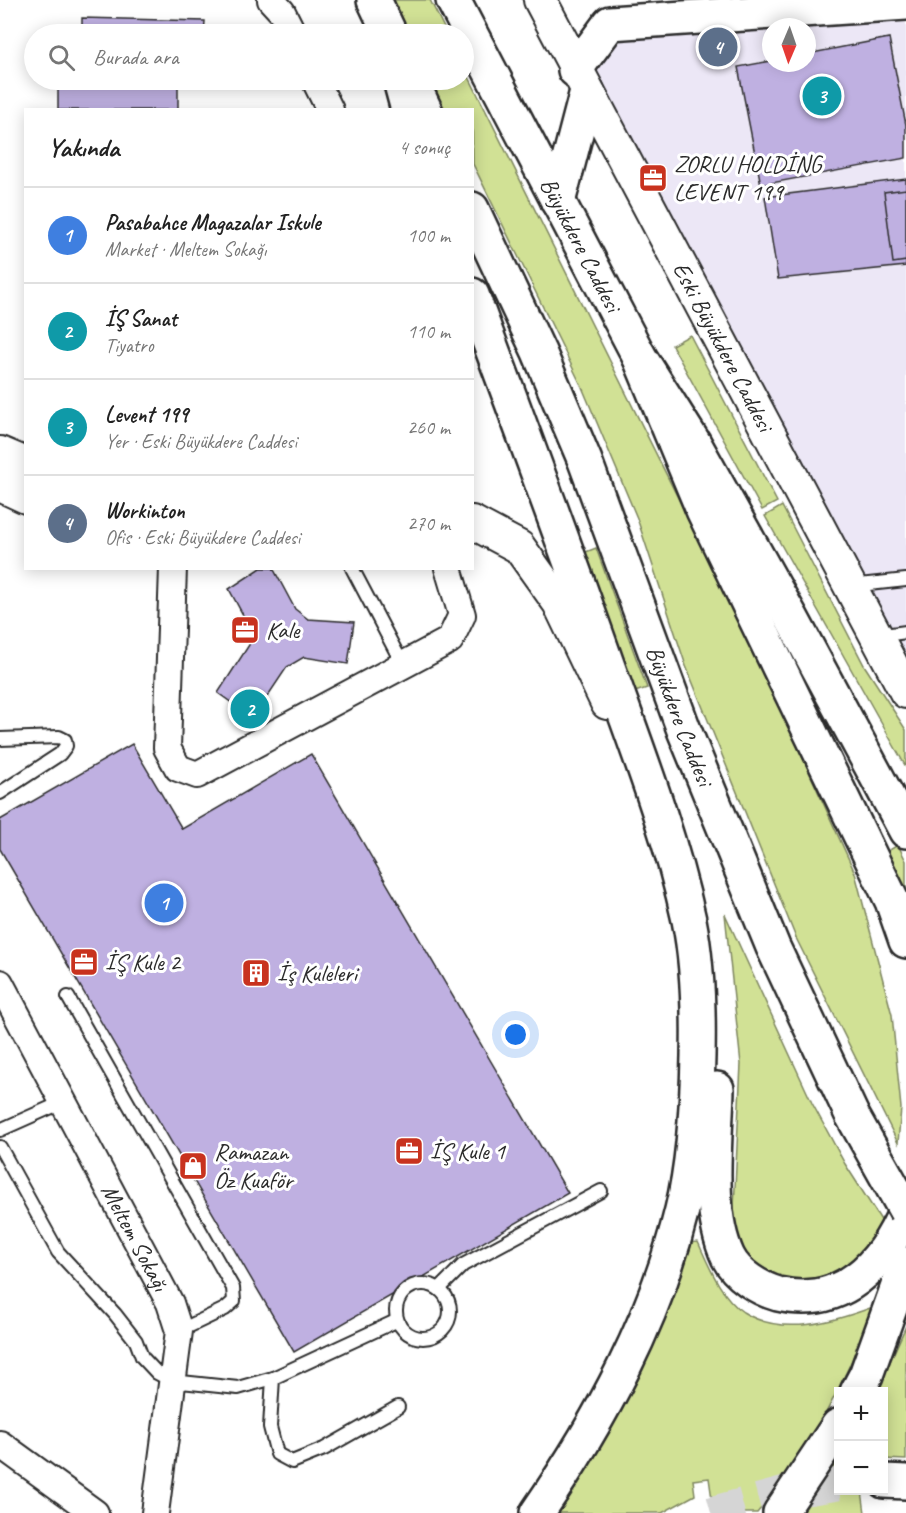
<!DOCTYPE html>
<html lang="tr">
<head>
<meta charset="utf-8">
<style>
  body { margin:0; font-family:Caveat,sans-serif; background:#f6f6f6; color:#222 }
  .controls { position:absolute; right:18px; bottom:18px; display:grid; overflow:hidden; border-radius:0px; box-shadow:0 3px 15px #0003 }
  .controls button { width:54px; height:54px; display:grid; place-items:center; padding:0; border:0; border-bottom:2px solid #e0e0e0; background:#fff; color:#222; font:30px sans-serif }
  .compass { position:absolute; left:762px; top:18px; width:54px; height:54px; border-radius:50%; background:#fff; box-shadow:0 3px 15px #0003; rotate:182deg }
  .you { position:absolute; left:516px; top:1035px; width:21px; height:21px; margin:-15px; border:4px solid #fff; border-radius:50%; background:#1a73e8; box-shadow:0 0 0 9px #1a73e833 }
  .badge { display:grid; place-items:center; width:39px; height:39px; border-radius:50%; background:#db2777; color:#fff; font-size:20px; font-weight:700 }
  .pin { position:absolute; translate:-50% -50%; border:3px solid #fff; box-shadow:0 2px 6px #0006 }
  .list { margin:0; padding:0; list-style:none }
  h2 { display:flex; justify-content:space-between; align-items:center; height:78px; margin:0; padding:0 24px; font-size:26px }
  h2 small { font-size:20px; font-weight:400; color:#767676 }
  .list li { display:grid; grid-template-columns:39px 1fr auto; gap:18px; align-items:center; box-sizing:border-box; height:96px; padding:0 24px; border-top:2px solid #e0e0e0 }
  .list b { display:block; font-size:22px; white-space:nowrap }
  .list p { margin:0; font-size:20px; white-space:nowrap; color:#767676 }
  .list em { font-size:20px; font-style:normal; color:#767676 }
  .icon { flex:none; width:33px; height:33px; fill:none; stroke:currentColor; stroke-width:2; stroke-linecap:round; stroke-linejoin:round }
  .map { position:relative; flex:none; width:906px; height:1513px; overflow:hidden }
  .search { position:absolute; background:#fff; box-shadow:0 3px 15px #0003; left:24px; top:24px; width:450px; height:66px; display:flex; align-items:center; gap:15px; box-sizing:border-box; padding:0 21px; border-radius:33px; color:#767676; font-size:22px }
  .panel { position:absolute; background:#fff; box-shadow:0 3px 15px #0003; left:24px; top:108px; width:450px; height:462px; border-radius:0px }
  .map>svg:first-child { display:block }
</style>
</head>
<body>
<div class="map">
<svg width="906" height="1513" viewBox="0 0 906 1513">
  <rect width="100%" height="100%" fill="#fff"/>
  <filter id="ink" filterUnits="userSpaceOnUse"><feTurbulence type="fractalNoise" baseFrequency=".0167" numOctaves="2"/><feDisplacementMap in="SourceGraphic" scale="12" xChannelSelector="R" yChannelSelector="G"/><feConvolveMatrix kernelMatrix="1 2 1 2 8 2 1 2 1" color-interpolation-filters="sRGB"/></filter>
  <g filter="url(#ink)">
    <path fill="#ece7f6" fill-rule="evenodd" d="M906,10V663L587,102L598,59L628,36ZM771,27H807V63H771Z"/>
    <g fill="#d1e195" stroke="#7e8660" stroke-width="1.5">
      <path d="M393,0H430L447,34H409Z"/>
      <path d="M464,67L756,655L855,873L892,1015L901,1108L898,1143L796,938L686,666L637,518L582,387L473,164L472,110L445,109L430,80H464Z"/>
      <path d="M690,335L777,502L762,510L672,345Z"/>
      <path d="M782,506L864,665L906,730V767L765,516Z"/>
      <path d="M596,548L647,688L629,694L581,554Z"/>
      <path d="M898,845L906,861V896L886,852Z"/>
      <path d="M725,914L812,1103L845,1164L888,1231L857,1269L806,1283L771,1277L745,1258L733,1229L741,1064Z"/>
      <path d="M698,1242C709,1266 721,1297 743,1312C782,1337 833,1322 873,1307C845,1385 810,1450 757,1513H714L709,1478L693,1480L695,1495L662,1513H550C571,1481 594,1450 615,1418C649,1364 670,1304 688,1243Z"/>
      <path d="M906,1326V1460L884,1459V1392L877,1391Z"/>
      <path d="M838,1460V1490L862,1491L865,1513H802Z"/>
    </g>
    <g fill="#bfb0e1" stroke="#2b2b2b" stroke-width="1.5">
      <path d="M82,18L205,21L204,34H82Z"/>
      <path d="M889,38L906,125V158L761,185L738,67L771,61V63H807V54Z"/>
      <path d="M81,80H178V110H58V81Z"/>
      <path d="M906,179V266L778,279L765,197Z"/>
      <path d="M906,189V261L893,263L884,192Z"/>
      <path d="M261,568H273L295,609L308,619L354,622L348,664L304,657L287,667L253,718L218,693L249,645L251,630L229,589Z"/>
      <path d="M132,744L182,829L311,754L568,1193L294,1352L0,849V820Z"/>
    </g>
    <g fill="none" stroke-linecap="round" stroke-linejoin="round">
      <path stroke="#d5d5d5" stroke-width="33" stroke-dasharray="33 16" stroke-linecap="butt" d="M711,1513L789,1492L838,1484"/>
      <g stroke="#2b2b2b" stroke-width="16">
        <g id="service">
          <path d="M352,568L403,665"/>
          <path d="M850,586L906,580"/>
          <path d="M877,636L906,632"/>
          <path d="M0,739L59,737L65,740L66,746L60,754L0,793"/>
          <path d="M68,997L233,1288L234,1301L225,1309L179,1331"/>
          <path d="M0,1130L63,1102"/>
          <path d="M0,1147L58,1252L115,1314L136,1341L142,1357L157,1373L172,1381L238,1388L273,1378L396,1321"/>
          <circle cx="423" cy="1311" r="27"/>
          <path d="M439,1289L463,1265L601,1191"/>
          <path d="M273,1378L270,1427L277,1454L292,1462L324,1449L398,1407"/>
        </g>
      </g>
      <g stroke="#2b2b2b" stroke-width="30">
        <g id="minor">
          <path d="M271,0L282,12L293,34"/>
          <path d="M315,80L330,110"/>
          <path d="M173,568L167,748L178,768L197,775L450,640L462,615L448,568"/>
          <path id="s1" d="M0,983L170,1303L179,1331L155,1513"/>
          <path d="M0,1444L95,1513"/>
        </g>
      </g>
      <g stroke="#2b2b2b" stroke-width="36">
        <g id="tertiary">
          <path id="s2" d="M540,0L906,692"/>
          <path d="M0,453L26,464"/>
          <path d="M0,485L26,497"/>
          <path d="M472,522L519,547L559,603L607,703"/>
        </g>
      </g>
      <g stroke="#2b2b2b" stroke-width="38">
        <path id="secondary" d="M575,70L610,23L906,3"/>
      </g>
      <g stroke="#2b2b2b" stroke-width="38">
        <g id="primary">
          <path d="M374,0L390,34"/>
          <path id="s3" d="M453,0L639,356L694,443L791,617L906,831"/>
          <path d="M411,80L425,110"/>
          <path d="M558,202L587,91"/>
          <path id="s4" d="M472,209L539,352L585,461L684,730L773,947L852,1115"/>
        </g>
      </g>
      <g stroke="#2b2b2b" stroke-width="38">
        <g id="motorway">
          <path d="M400,80L408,110"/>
          <path d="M472,295C518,419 564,542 608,667C638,751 670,833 689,920C698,964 699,1011 698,1056C697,1107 694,1161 682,1210C655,1321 601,1420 537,1513"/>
          <path d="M639,356L703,510L892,901L906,941"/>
          <path d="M717,1089C716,1140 706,1210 728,1257C737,1275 760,1289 778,1294C842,1309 883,1265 906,1210"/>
          <path d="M857,1392L866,1375L906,1264"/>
          <path d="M884,1481L906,1482"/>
          <path d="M780,1513L838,1426"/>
        </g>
      </g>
      <use href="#service" stroke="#fff" stroke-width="12"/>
      <use href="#minor" stroke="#fff" stroke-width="26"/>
      <use href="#tertiary" stroke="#fff" stroke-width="32"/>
      <use href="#secondary" stroke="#fff" stroke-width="33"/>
      <use href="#primary" stroke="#fff" stroke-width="33"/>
      <use href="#motorway" stroke="#fff" stroke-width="33"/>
      <g stroke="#2b2b2b" stroke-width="38" stroke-linecap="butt">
        <path id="primary-bridge" d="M852,1115L906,1211"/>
      </g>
      <use href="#primary-bridge" stroke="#fff" stroke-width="33"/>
    </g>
  </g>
  <defs>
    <g id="office-square" transform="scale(1.5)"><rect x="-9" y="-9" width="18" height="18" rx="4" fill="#c8321e" stroke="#fff"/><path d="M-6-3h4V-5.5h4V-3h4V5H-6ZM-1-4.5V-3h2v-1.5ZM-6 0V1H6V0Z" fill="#fff"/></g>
    <g id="building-square" transform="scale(1.5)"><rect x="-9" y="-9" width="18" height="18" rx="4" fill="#c8321e" stroke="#fff"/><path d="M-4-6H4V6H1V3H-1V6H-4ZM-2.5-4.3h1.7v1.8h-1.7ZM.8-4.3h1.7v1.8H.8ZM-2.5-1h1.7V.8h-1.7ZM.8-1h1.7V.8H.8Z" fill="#fff"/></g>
    <g id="shop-square" transform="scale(1.5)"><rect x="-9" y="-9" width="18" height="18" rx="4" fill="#c8321e" stroke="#fff"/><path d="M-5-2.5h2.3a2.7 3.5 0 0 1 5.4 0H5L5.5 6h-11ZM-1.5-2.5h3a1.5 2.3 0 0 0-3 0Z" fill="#fff"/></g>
  </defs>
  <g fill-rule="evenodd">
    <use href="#office-square" x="653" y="178"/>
    <use href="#office-square" x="245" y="630"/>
    <use href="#office-square" x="84" y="962"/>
    <use href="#building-square" x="256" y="973"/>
    <use href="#office-square" x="409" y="1151"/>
    <use href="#shop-square" x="193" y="1166"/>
  </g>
  <g text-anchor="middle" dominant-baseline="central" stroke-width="6" stroke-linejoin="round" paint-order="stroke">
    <g font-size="24" fill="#2b2b2b" stroke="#fff" text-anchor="start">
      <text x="674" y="164">ZORLU HOLDİNG<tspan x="674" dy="28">LEVENT 199</tspan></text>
      <text x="266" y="630">Kale</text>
      <text x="105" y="962">İŞ Kule 2</text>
      <text x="277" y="973">İş Kuleleri</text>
      <text x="430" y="1151">İŞ Kule 1</text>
      <text x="214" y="1152">Ramazan<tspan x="214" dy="28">Öz Kuaför</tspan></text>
    </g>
    <g font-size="24" fill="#2b2b2b" stroke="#fff">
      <text stroke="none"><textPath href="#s3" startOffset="276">Büyükdere Caddesi</textPath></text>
      <text stroke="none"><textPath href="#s2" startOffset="392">Eski Büyükdere Caddesi</textPath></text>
      <text stroke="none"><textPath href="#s4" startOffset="548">Büyükdere Caddesi</textPath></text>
      <text stroke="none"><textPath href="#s1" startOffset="288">Meltem Sokağı</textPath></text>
    </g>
  </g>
</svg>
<div class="controls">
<button>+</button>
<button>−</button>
</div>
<svg class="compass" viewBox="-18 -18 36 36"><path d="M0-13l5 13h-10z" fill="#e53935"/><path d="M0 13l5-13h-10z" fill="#767676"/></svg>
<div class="you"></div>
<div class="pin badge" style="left:164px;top:903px;background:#3f7fe0">1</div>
<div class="pin badge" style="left:250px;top:709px;background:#0f9aa8">2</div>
<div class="pin badge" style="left:822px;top:96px;background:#0f9aa8">3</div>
<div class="pin badge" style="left:718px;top:47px;background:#5c6f8a">4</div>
<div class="search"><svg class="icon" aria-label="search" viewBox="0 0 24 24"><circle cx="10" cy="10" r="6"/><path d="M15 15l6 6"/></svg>Burada ara</div>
<section class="panel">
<h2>Yakında<small>4 sonuç</small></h2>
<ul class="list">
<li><span class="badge" style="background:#3f7fe0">1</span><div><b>Pasabahce Magazalar Iskule</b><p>Market · Meltem Sokağı</p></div><em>100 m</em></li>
<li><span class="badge" style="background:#0f9aa8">2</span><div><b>İŞ Sanat</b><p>Tiyatro</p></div><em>110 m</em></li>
<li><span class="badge" style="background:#0f9aa8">3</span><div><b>Levent 199</b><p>Yer · Eski Büyükdere Caddesi</p></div><em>260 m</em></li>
<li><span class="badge" style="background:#5c6f8a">4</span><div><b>Workinton</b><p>Ofis · Eski Büyükdere Caddesi</p></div><em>270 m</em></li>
</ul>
</section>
</div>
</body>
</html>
